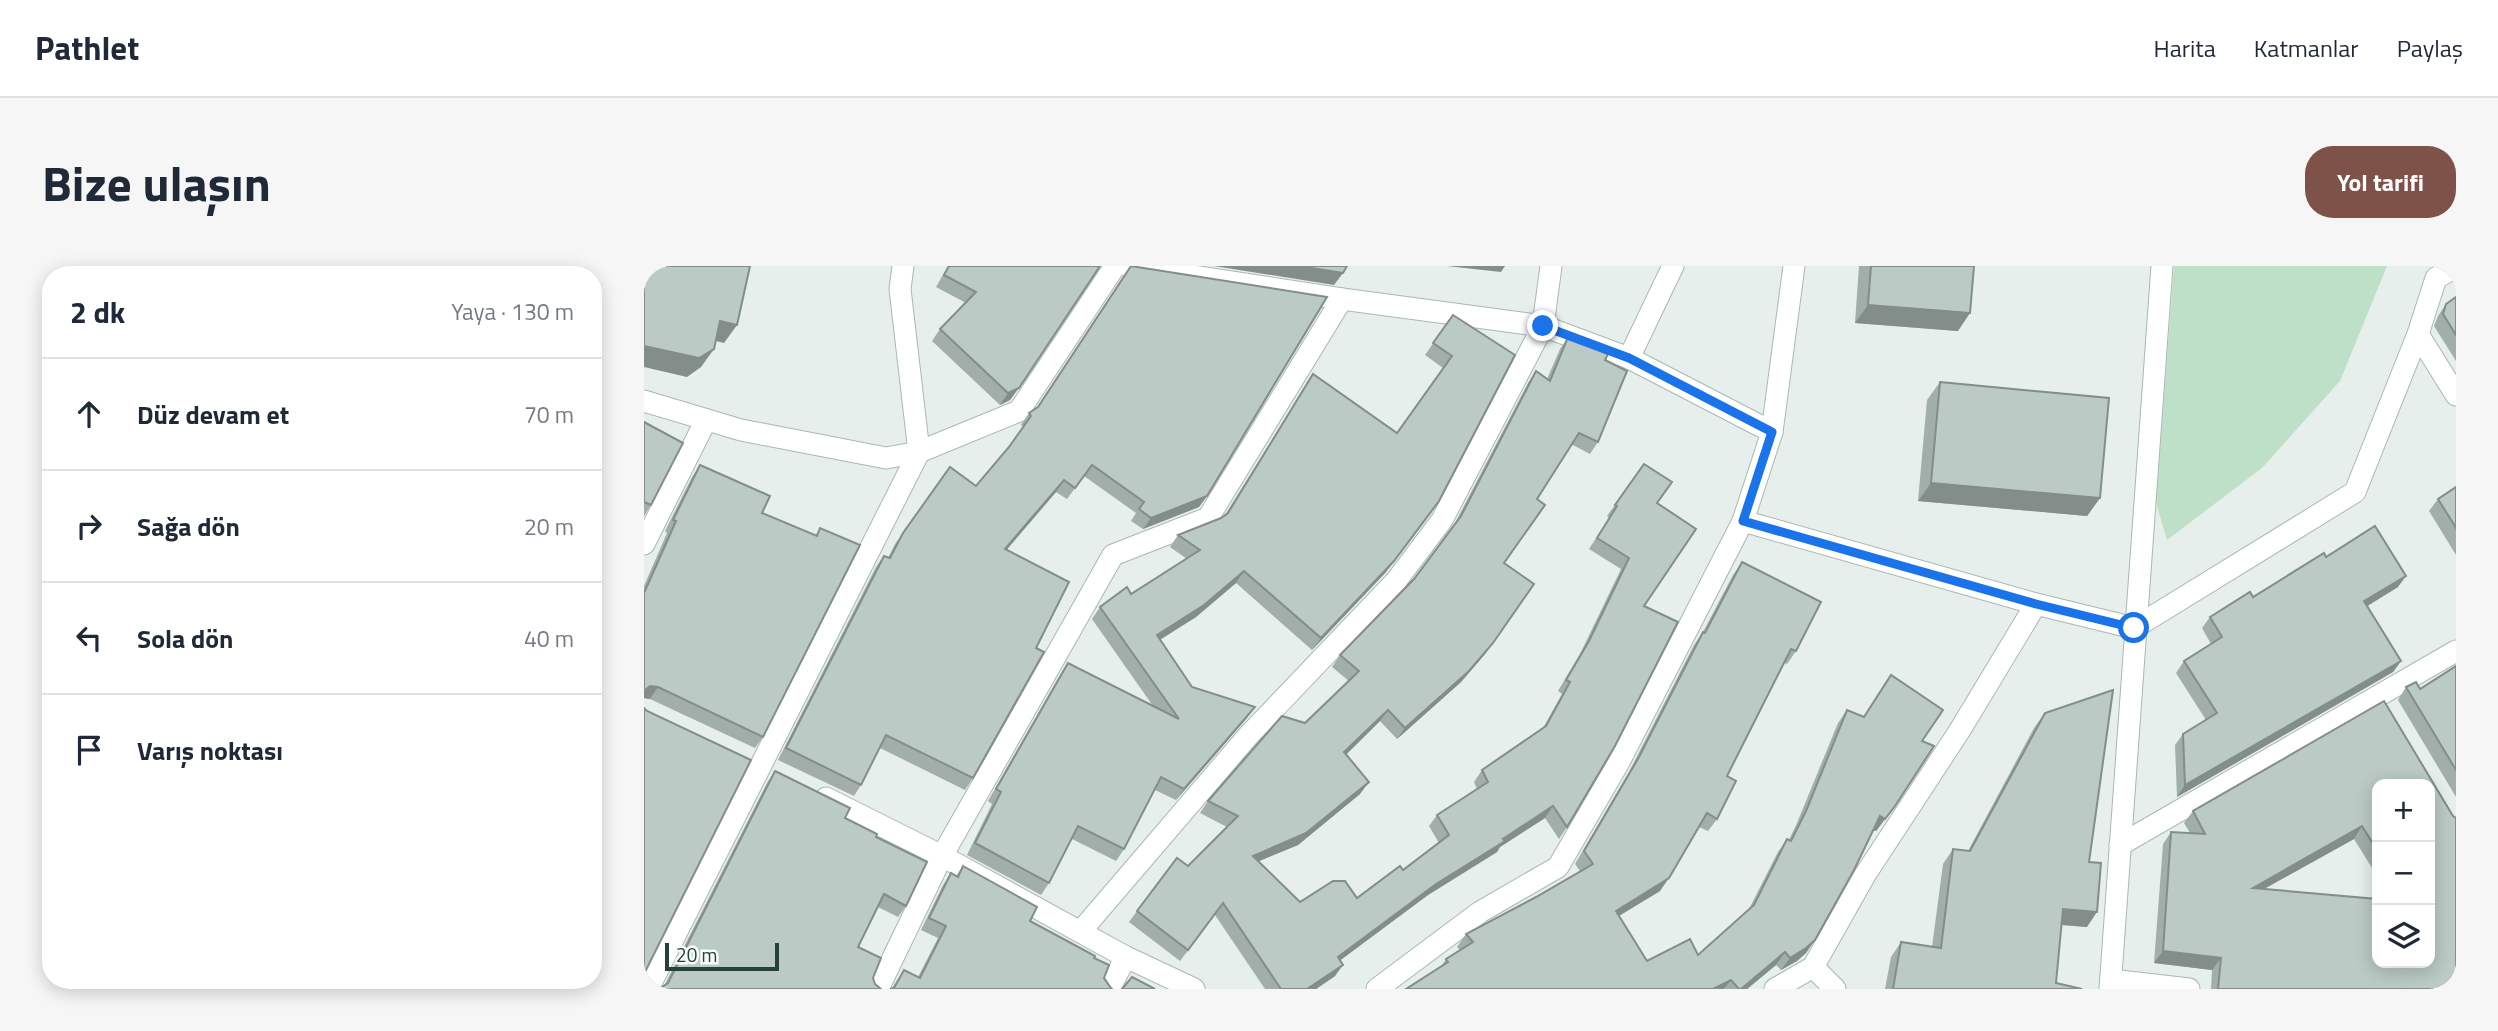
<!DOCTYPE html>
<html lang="tr">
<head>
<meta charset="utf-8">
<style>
  body { margin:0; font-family:"Titillium Web",sans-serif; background:#f6f6f7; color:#1f2937 }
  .controls { position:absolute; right:21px; bottom:21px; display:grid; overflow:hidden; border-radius:14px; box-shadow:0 4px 18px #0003 }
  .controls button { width:63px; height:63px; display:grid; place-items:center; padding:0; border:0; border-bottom:2px solid #e0e1e3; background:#fff; color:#1f2937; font:35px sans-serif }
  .scale { position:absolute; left:21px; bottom:18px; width:114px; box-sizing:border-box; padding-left:7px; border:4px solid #24423a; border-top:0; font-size:19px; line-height:24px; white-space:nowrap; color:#24423a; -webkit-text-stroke:5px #f7fbf9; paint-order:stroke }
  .stop { position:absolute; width:21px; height:21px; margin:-16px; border:5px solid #1a73e8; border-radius:50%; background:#fff }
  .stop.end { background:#1a73e8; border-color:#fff; box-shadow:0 2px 7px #0008 }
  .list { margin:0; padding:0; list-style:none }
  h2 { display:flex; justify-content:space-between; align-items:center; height:91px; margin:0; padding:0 28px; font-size:30px }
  h2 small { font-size:23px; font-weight:400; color:#747a83 }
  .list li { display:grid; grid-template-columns:46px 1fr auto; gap:21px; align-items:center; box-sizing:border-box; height:112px; padding:0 28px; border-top:2px solid #e0e1e3 }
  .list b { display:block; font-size:26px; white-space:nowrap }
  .list em { font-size:23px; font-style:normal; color:#747a83 }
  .icon { flex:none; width:38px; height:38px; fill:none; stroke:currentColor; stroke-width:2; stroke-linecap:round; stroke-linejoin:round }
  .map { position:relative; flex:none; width:1812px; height:723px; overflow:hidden; border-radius:28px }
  header { display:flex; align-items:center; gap:42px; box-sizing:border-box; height:98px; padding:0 35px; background:#fff; border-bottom:2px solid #e0e1e3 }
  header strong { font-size:33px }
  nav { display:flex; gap:38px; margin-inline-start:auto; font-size:24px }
  .intro { display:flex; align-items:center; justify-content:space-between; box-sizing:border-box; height:168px; padding:0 42px }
  h1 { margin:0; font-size:49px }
  .button { padding:18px 32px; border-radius:28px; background:#7f5249; color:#fff; font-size:24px; font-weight:700 }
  main { display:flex; gap:42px; padding:0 42px }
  aside { flex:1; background:#fff; border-radius:28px; box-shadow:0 4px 18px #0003 }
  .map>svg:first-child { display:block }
</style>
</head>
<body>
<header>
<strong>Pathlet</strong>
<nav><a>Harita</a><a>Katmanlar</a><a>Paylaş</a></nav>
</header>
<div class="intro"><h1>Bize ulaşın</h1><a class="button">Yol tarifi</a></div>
<main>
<aside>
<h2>2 dk<small>Yaya · 130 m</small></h2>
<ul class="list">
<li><svg class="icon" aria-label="ahead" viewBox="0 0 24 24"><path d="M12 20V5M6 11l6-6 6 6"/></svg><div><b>Düz devam et</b></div><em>70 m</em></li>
<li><svg class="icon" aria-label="right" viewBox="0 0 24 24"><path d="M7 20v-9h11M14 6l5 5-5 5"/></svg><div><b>Sağa dön</b></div><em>20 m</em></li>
<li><svg class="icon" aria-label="left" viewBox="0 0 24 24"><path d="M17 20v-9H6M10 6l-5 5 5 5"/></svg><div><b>Sola dön</b></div><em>40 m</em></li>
<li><svg class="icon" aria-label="arrive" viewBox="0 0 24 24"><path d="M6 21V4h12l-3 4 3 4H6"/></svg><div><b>Varış noktası</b></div></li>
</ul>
</aside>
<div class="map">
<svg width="1812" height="723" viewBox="0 0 1812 723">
  <rect width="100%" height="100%" fill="#e6efeb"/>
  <path fill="#bfe0c8" d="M1530,0H1743L1696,115L1618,202L1523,274L1512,237Z"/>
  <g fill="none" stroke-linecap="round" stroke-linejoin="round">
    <g stroke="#a8b8b2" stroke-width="23">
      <g id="minor">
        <path d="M907,0L899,60L985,92L1128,166"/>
        <path d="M1774,68L1812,129"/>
        <path d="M985,92L1029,0"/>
        <path d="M0,135L97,164L242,192L275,186L375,145L471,0"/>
        <path d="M1099,255L1392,338"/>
        <path d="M0,278L62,154"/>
        <path d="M182,532L298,590L482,691L550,723"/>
        <path d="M1476,579L1812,385"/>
        <path d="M437,665L604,470L752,315L798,254L899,60L698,33L484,0"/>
        <path d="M1169,701L1191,723"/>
        <path d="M1467,714L1545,723"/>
        <path d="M4,723L275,186L256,23L259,0"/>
        <path d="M234,723L298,590L469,289L564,252L698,33"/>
        <path d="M465,723L482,691"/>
        <path d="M733,723L836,646L914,601L974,498L1099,255L1128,166L1150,0"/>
        <path d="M1131,723L1169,701L1221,609L1316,464L1392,338L1490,362L1711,226L1774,68L1792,12L1812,1"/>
        <path d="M1466,723L1518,0"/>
      </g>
    </g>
    <use href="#minor" stroke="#fff" stroke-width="21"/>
  </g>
  <g fill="#a1aea9" fill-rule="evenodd">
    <path d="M304,0H456L366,134L356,139L288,75L296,63L322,37L292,21Z"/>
    <path d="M1215,0H1330L1314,65L1211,57Z"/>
    <path d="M1812,31V95L1790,60L1794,50L1802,38Z"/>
    <path d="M809,49L871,89L742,306L668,384L592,317L552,351L516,374L548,421L602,453L532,534L511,524L480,583L472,595L428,573L405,617L397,629L323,589L348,538L344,535L416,409L424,397L509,440L448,353L456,341L487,328L543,293L526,281L534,269L577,252L581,249L669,108L753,167L799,102L781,89Z"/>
    <path d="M924,71L961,94L954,176L946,188L927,178L893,233L860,297L841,388L817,416L753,473L736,455L702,489L716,528L654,579L615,595L656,636L713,632L759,604L795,577L785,560L793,549L833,523L830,516L838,504L899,462L918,428L914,425L937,386L977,303L945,283L965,252L963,250L1000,198L1013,237L1000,340L923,561L915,573L901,552L856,581L853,586L784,629L696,694L691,710L672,723H621L571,649L536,695L485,656L493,645L544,600L583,561L556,547L564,535L661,457L705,415L688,401L696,389L770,313L810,259L884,117L892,105L903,113L916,83Z"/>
    <path d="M1296,116L1456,232L1443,250L1274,235L1283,134Z"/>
    <path d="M385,147L563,230L555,241L499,263L487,255L492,247L440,210L423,233L412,226L362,284L392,382L329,512L321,524L236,482L217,519L210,530L134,494L232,301L240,290L244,292L251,278L306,201L332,220L365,181L379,161L377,159Z"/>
    <path d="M0,156L7,239L0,250Z"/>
    <path d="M56,199L118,247L171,270L176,262L119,471L111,482L6,433L0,432V320L23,267L21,265L48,211Z"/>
    <path d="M1812,221V289L1785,245L1794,233Z"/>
    <path d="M1682,291L1754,321L1723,340L1757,395L1749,406L1533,531L1531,479L1539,468L1562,454L1532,407L1540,395L1567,378L1558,362L1566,351L1609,331Z"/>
    <path d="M1098,296L1152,385L1143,398L1140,397L1083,510L1073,553L1064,565L1055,561L1016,625L975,650L1003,695L1054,689L1105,643L1134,586L1143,573L1145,574L1153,557L1194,457L1203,444L1278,475L1251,540L1232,565L1229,564L1162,687L1153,695L1137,704L1132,699L1103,723H762L797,701L802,693L816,684L813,681L822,668L892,631L936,605L931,598L986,504L1050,379L1059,366L1089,309Z"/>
    <path d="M1812,400V531L1754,434L1762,421L1776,423Z"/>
    <path d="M1740,435L1809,550L1812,552V723H1567L1568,704L1510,697L1519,578L1527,566L1546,567L1540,557L1549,545ZM1733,518H1786V697H1733V633L1620,623L1710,573L1733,610Z"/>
    <path d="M1401,447L1445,596L1443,661L1417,659L1412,717L1438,723H1241L1247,691L1257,676L1288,681L1299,598L1309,583L1324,585L1390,462Z"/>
    <path d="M131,505L201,552L232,571L262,640L254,651L234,641L214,681L229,712L231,718L20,720L123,517Z"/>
    <path d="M319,600L386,655L450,692L467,722H248L260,704L274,711L294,672L277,664L299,619L307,607L312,610Z"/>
  </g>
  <g fill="#838d89">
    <path d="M570,0H655L699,7L690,19Z"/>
    <path d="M803,0H861L857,6Z"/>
    <path d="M1224,39L1326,47L1314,65L1211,57Z"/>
    <path d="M76,55L93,59L80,77L64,73Z"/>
    <path d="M0,80L70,83L57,101L43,111L0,101Z"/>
    <path d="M375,122L366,134L356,139L364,127Z"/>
    <path d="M420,214L412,226L353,295L361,283Z"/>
    <path d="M1287,217L1456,232L1443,250L1274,235Z"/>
    <path d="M563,230L555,241L499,263L507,252Z"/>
    <path d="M787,247L742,306L668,384L677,372Z"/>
    <path d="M600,305L592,317L552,351L504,381L513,369Z"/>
    <path d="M1762,310L1754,321L1712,347L1720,335Z"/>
    <path d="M890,318L841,388L817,416L753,473L761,462Z"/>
    <path d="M1757,395L1749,406L1533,531L1541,519Z"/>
    <path d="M6,420L14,421L6,433L0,432V425Z"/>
    <path d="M611,441L602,453L532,534L540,523Z"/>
    <path d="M744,444L736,455L692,498L700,486Z"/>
    <path d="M725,516L716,528L654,579L601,601L609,590Z"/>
    <path d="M909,540L901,552L856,581L853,586L784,629L686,702L694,691L792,618Z"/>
    <path d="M1251,540L1232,565L1227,563L1236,550Z"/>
    <path d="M1718,560L1710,573L1600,634L1609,622Z"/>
    <path d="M1025,612L1016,625L963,657L972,645Z"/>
    <path d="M1419,643L1453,646L1443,661L1408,658Z"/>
    <path d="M1171,674L1162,687L1153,695L1137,704L1146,692Z"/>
    <path d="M1519,685L1577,692L1568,704L1510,697Z"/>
    <path d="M1141,686L1132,699L1103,723H1097Z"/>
    <path d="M699,699L691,710L672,723H663Z"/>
    <path d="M1087,714L1080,723H1069Z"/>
  </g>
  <g fill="#bbcac4" stroke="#838d89" stroke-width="2" fill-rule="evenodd">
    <path d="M0,0H106L93,59L76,55L70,83L55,92L0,80Z"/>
    <path d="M305,0H456L375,122L364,127L296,63L332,26L300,9Z"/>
    <path d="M487,0L683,31L563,230L507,252L495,243L500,236L448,199L431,222L420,214L361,283L425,316L392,382L400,386L329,512L242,469L217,519L142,482L240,290L246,292L259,267L306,201L332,220L365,181L387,150L385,147L394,141Z"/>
    <path d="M655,0H703L699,7Z"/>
    <path d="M1227,0H1330L1326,47L1224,39Z"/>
    <path d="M1812,31V69L1799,48L1802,38Z"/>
    <path d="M809,49L871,89L795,235L750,295L677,372L600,305L560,339L513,369L548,421L611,441L540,523L517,511L480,583L434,560L405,617L331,577L357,526L352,523L424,397L535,453L456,341L483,321L487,328L556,284L534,269L577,252L584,247L669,108L753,167L808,90L789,77Z"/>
    <path d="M924,71L964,88L961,94L983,105L954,176L935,167L893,233L901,239L860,297L890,318L849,377L825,405L761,462L744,444L700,486L725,516L662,567L609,590L656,636L689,615H701L713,632L756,600L759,604L805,569L793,549L844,516L838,504L902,460L926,416L922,414L945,375L985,292L953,272L973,240L971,239L1000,198L1028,216L1013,237L1052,263L1000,340L1034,356L971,480L923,561L909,540L859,573L861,575L792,618L694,691L699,699L663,723H637L579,637L544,684L493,645L533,592L544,600L594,550L564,535L638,450L661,457L715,405L696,389L770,313L817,250L892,105L906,115Z"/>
    <path d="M1296,116L1465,132L1456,232L1287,217Z"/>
    <path d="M0,156L39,177L7,239L0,236Z"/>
    <path d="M56,199L126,230L118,247L173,270L176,262L216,279L119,471L14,421L6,420L0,425V327L32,255L29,254Z"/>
    <path d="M1812,221V262L1794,233Z"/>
    <path d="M1731,260L1762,310L1720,335L1757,395L1541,519L1539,468L1573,447L1540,395L1578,371L1566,351L1606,326L1609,331L1680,287L1682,291Z"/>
    <path d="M1098,296L1177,336L1152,385L1147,383L1083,510L1092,515L1073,553L1063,547L1025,612L972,645L1003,695L1046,673L1054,689L1110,639L1143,573L1147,575L1162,545L1203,444L1220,451L1247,409L1299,444L1278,475L1290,480L1251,540L1241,553L1236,550L1210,604L1171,674L1162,682L1146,692L1141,686L1097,723H1095L1087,714L1069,723H762L804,696L802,693L829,676L822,668L892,631L949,598L940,585L995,491L1059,366L1061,367Z"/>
    <path d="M1812,400V504L1762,421L1772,416L1776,423Z"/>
    <path d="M1469,424L1445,596L1457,597L1453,646L1419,643L1412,717L1438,723H1249L1257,676L1297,682L1309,583L1326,585L1401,447Z"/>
    <path d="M1740,435L1809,550L1812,552V723H1574L1577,692L1519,685L1527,566L1561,568L1549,545ZM1733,518H1786V697H1733V633L1609,622L1718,560L1733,584Z"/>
    <path d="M0,442L3,445L107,494L0,708Z"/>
    <path d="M131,505L206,542L201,552L233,568L232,571L283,596L262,640L240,628L214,681L237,692L229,712L231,718L237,723H15L24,717Z"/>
    <path d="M319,600L393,641L386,655L451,690L450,692L465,699L460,712L467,722L468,723H246L250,722L260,704L276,712L302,660L285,652L307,607L314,611Z"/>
    <path d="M488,711L511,723H478Z"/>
    <path d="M0,715L2,719L11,723H0Z"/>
  </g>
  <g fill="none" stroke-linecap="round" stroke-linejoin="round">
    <path stroke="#1a73e8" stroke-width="9" d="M899,60L985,92L1128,166L1099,255L1392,338L1490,362"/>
  </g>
</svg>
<div class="controls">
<button>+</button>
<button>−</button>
<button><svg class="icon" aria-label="layers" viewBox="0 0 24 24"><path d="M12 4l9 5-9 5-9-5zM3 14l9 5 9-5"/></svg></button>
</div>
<div class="scale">20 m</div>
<div class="stop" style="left:1490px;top:362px"></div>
<div class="stop end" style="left:899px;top:60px"></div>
</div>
</main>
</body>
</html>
